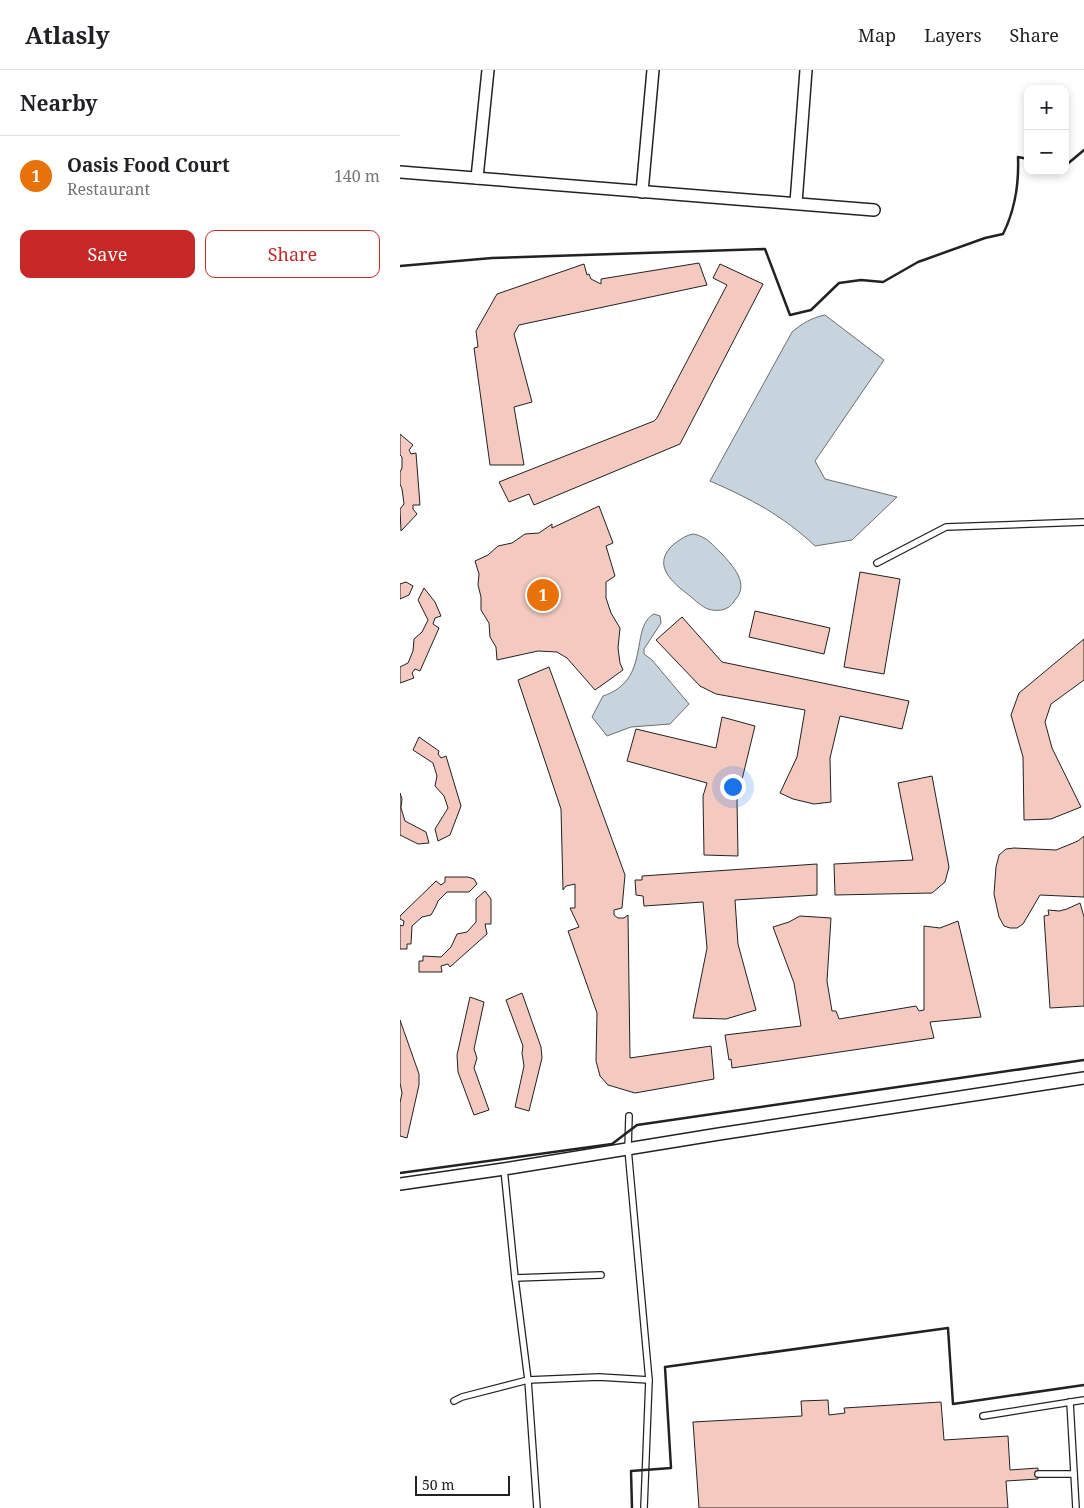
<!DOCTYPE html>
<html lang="en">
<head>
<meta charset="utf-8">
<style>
  body { margin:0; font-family:"Noto Serif",serif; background:#f6f6f6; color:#202124 }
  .controls { position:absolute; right:15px; top:15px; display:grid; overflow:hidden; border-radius:10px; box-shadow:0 2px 8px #0003 }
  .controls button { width:45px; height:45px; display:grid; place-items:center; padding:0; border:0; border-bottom:1px solid #e0e0e0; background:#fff; color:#202124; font:25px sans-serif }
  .scale { position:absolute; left:15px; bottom:12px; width:95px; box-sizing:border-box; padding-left:5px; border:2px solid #222; border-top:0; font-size:14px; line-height:18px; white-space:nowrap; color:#222; -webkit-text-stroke:4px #fff; paint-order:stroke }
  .you { position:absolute; left:332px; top:716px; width:18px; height:18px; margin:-12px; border:4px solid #fff; border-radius:50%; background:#1a73e8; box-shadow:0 0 0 8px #1a73e833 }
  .badge { display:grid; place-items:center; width:32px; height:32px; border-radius:50%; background:#c62828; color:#fff; font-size:16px; font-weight:700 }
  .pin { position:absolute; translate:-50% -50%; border:2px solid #fff; box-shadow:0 1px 5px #0006 }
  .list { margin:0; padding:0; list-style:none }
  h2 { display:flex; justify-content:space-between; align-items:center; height:65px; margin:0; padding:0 20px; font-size:21px }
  h2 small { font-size:16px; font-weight:400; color:#757577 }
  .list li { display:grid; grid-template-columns:32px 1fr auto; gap:15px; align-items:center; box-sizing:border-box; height:80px; padding:0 20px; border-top:1px solid #e0e0e0 }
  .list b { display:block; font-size:19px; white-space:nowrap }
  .list p { margin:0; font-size:16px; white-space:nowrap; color:#757577 }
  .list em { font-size:16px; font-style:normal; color:#757577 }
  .actions { display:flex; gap:10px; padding:15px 20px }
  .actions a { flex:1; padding:11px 0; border:1px solid #c62828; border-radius:10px; text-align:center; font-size:18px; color:#c62828 }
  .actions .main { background:#c62828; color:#fff }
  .map { position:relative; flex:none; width:684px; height:1438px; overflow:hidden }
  header { display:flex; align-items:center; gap:30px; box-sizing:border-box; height:70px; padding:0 25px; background:#fff; border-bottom:1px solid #e0e0e0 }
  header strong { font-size:24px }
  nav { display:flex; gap:28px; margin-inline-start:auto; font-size:18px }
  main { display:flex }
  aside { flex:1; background:#fff }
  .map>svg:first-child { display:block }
</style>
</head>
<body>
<header>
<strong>Atlasly</strong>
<nav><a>Map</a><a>Layers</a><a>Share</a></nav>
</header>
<main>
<aside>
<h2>Nearby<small></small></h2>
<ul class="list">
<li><span class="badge" style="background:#e8710a">1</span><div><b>Oasis Food Court</b><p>Restaurant</p></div><em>140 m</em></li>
</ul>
<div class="actions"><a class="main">Save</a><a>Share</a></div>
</aside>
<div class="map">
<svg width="684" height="1438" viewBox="0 0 684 1438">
  <rect width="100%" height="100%" fill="#fff"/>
  <g fill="#c7d3dd" stroke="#6f6f6f">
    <path d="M425,245L484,290L415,391L425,409L497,427L452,470L415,476C382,445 351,429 310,411L392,262C403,253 411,248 425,245Z"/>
    <path d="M294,464C307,467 313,475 322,484C333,496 350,514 335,530C333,533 330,537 327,538C322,541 314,541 308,539C302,537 295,530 290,526C273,513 250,495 274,474C281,469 286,465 294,464Z"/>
    <path d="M254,544L260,546L261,553L244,579V584L252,590L289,634L270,654L231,657L207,666L192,647L203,626C252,610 229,557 254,544Z"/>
  </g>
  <g fill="#f3c9c0" stroke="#222">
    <path d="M299,193L307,215L119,255L114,264L132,332L114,337L124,395H90L74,278L78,277L76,261L97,224L184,194L187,205L189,204L191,209L201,214V209Z"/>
    <path d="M320,194L363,214L280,374L134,435L129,424L109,432L99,412L254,351L257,348L327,215L313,208Z"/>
    <path d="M0,364L13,375L9,380L11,384L16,383L20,435H13V439L17,444L1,461L0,439L4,434L2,419L0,414V402L2,398V387L0,385Z"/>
    <path d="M199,436L213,473L206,476L215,506L206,512V528L211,543L220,558L218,578L220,593L223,600L195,620L167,588L157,582L138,581L97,590L96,577L90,567L89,553L81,540V527L78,515L79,504L75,491L88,485L98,476L112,473L125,464L139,463L152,454V458Z"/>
    <path d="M460,502L500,509L484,604L444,597Z"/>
    <path d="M6,512L13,516L9,525L0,529V514Z"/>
    <path d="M24,518L35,532L41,546L35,548L33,554L39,558L20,601L15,599L12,603L14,608L0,613V597L8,593L13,581L14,569L22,562L28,550L18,530Z"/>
    <path d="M355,541L430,558L424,584L349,567Z"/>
    <path d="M282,547L322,592L509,631L502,659L440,646L430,688L431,732L414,734L393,729L380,723L397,687L405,640L316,624L300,616L256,570Z"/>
    <path d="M684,569V610L651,634L645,652L652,678L681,737L651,749L624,750L623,687L611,645L619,623Z"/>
    <path d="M149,597L225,805L222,838L214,840V845L218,848H224L228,845L230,988L311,976L314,1009L235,1023L208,1015L200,1006L196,991L197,943L168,861L179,857L170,838H175V814L166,816L163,820L161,739L118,610Z"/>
    <path d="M322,647L355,656L337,730L338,786L304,785L303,726L307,713L227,691L236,659L316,678Z"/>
    <path d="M19,667L39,681L38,684L41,688L46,686L61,736L50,765L38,771L35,759L48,738L44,726L35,716L37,706L33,693L13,680Z"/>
    <path d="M532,706L549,797L545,812L532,823L435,825L434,794L513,790L498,713Z"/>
    <path d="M0,723L2,729L1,738L5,751L26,762L29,773L18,774L0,765Z"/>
    <path d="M684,766V827L640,825L623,854L617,858H610L604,856L599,847L594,824L596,797L599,785L606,779L614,778L656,780L678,771Z"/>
    <path d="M417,794V825L335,830L338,874L356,940L326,949L293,948L307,878L303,832L244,836L243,826L236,825L235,810H242V806Z"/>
    <path d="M45,807H68L74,809L77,814L69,822H47L38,831L36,836L31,845L22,847L12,856L11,874H7V879H0V855L3,856L4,851L0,849V846L36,811L41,815L45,812Z"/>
    <path d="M85,821L91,829V854H85L87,864L50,897L48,894L41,896L42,902H19V891H23V886L41,887L51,877L57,864L67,862L76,852V829Z"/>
    <path d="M680,833L684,847V936L650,938L644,846L649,845L648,840L659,841L667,839Z"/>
    <path d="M400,846L431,848L427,911L432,941H436L439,949L516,936L519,941L524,940V856L540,858L558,851L581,947L530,952L534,968L332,998L331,989L329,990L325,965L401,956L394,913L373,857L389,852Z"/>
    <path d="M122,923L141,977L142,988L129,1041L115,1037L124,996L122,983L123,976L106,930Z"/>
    <path d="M70,927L84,932L74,979L77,988L74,998L89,1040L74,1045L58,1002L57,985Z"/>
    <path d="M0,950L19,1004V1015L7,1068L0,1066V1033L2,1023L0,1013Z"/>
    <path d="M428,1330L429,1345L445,1343L444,1338L541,1332L544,1370L608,1366L610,1400L638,1398V1409L606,1411L608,1438H299L293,1352L402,1346L401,1331Z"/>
  </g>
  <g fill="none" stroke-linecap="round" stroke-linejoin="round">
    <g stroke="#222" stroke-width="8">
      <g id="lane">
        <path d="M477,493L546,457L684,452"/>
        <path d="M229,1046L228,1079L249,1310L244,1438"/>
        <path d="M104,1099L115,1208L128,1310L137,1438"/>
        <path d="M115,1208L201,1205"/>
        <path d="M54,1331L62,1327L128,1310L199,1307L249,1310"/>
        <path d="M670,1332L676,1438"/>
        <path d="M583,1346L684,1330"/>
        <path d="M638,1404H674"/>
      </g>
    </g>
    <g stroke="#222" stroke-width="14">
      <g id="street">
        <path d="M0,102L474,140"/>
        <path d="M77,108L88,0"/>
        <path d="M242,122L253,0"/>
        <path d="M396,133L406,0"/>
        <path d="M0,1114L104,1099L319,1064L684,1008"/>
      </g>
    </g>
    <use href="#lane" stroke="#fff" stroke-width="5.5"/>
    <use href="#street" stroke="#fff" stroke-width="11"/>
    <g stroke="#222" stroke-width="2.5">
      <path d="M665,96L684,80"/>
      <path d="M654,101L657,103L659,101"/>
      <path d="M0,196L92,188L365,179L390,245L411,240L439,213L461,210L483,212L518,192L585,168L603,164C615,140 619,113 618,87L628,89"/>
      <path d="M0,1103L212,1074L237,1055L684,990"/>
      <path d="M232,1438L231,1401L271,1398L265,1297L548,1258L553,1334L684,1315"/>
    </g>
  </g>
</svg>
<div class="controls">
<button>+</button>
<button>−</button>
</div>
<div class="scale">50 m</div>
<div class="you"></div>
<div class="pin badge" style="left:143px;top:525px;background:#e8710a">1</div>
</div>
</main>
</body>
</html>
